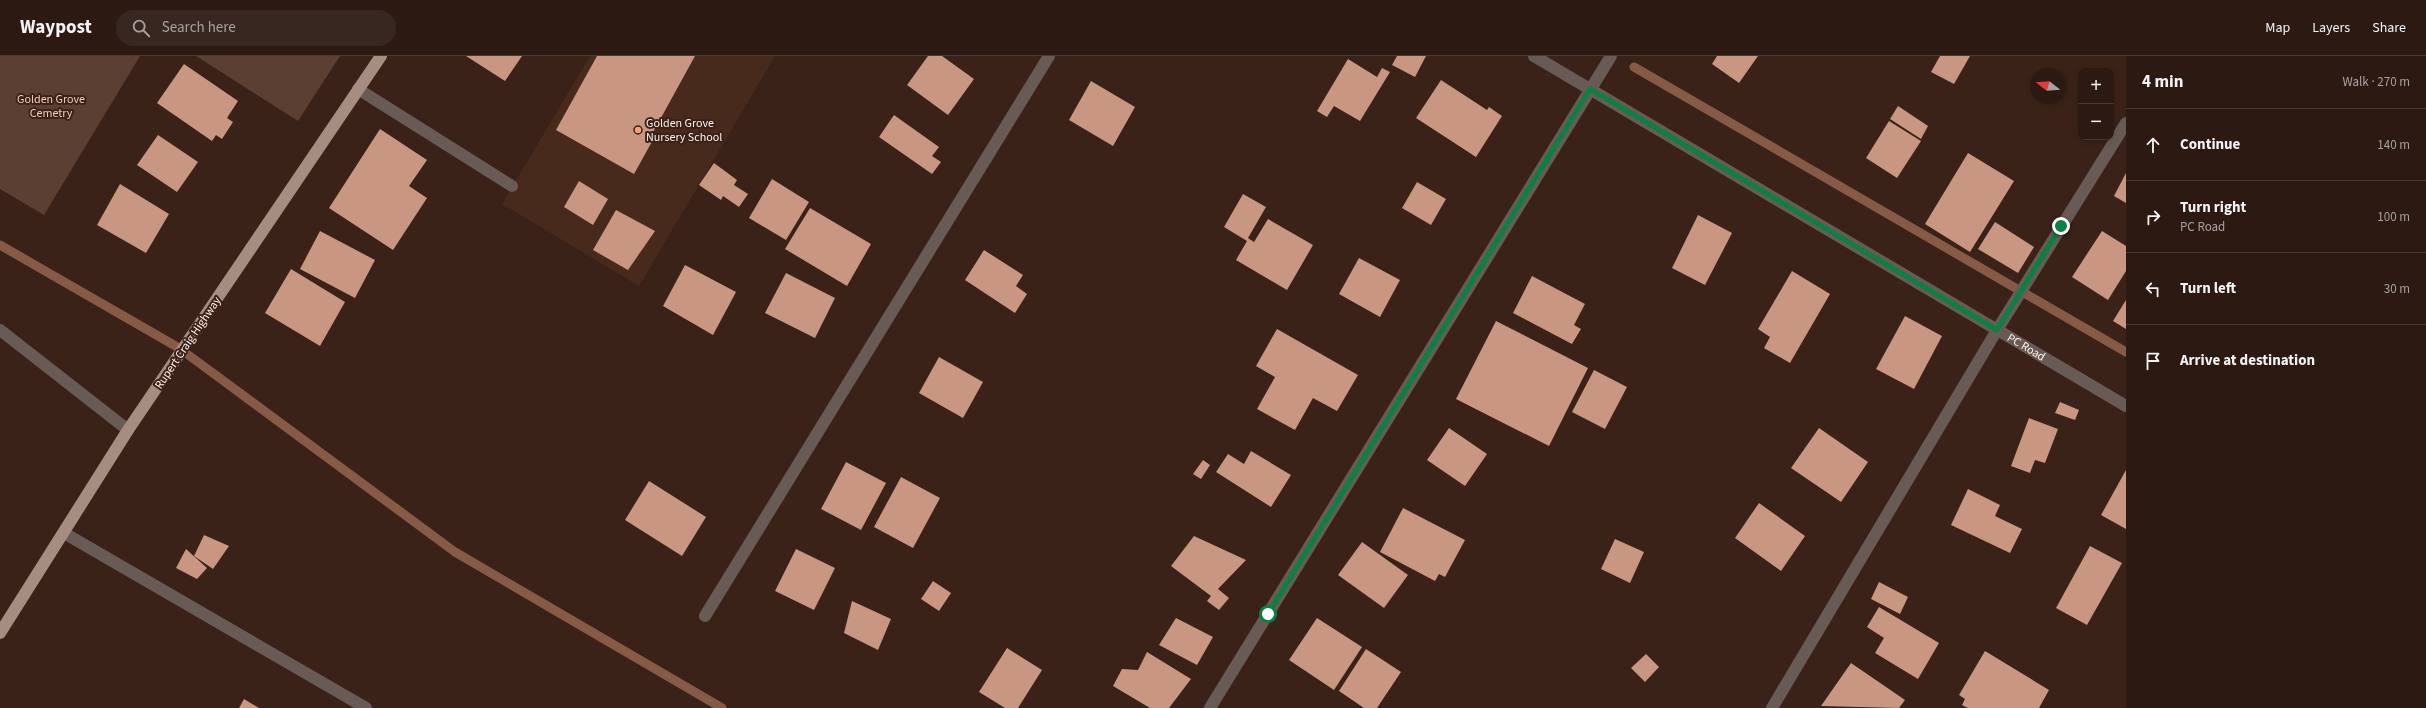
<!DOCTYPE html>
<html lang="en">
<head>
<meta charset="utf-8">
<style>
  body { margin:0; font-family:"Source Sans 3",sans-serif; background:#382720; color:#f1f3f6 }
  .controls { position:absolute; right:12px; top:12px; display:grid; overflow:hidden; border-radius:8px; box-shadow:0 2px 6px #0003 }
  .controls button { width:36px; height:36px; display:grid; place-items:center; padding:0; border:0; border-bottom:1px solid #483832; background:#2c1a12; color:#f1f3f6; font:20px sans-serif }
  .compass { position:absolute; left:2030px; top:12px; width:36px; height:36px; border-radius:50%; background:#2c1a12; box-shadow:0 2px 6px #0003; rotate:287deg }
  .stop { position:absolute; width:12px; height:12px; margin:-9px; border:3px solid #0b8043; border-radius:50%; background:#fff }
  .stop.end { background:#0b8043; border-color:#fff; box-shadow:0 1px 4px #0008 }
  .list { margin:0; padding:0; list-style:none }
  h2 { display:flex; justify-content:space-between; align-items:center; height:52px; margin:0; padding:0 16px; font-size:17px }
  h2 small { font-size:13px; font-weight:400; color:#a6a19f }
  .list li { display:grid; grid-template-columns:26px 1fr auto; gap:12px; align-items:center; box-sizing:border-box; height:72px; padding:0 16px; border-top:1px solid #483832 }
  .list b { display:block; font-size:15px; white-space:nowrap }
  .list p { margin:0; font-size:13px; white-space:nowrap; color:#a6a19f }
  .list em { font-size:13px; font-style:normal; color:#a6a19f }
  .icon { flex:none; width:22px; height:22px; fill:none; stroke:currentColor; stroke-width:2; stroke-linecap:round; stroke-linejoin:round }
  .map { position:relative; flex:none; width:2126px; height:652px; overflow:hidden }
  header { display:flex; align-items:center; gap:24px; box-sizing:border-box; height:56px; padding:0 20px; background:#2c1a12; border-bottom:1px solid #483832 }
  header strong { font-size:19px }
  nav { display:flex; gap:22px; margin-inline-start:auto; font-size:14px }
  .search { width:280px; height:36px; background:#382720; display:flex; align-items:center; gap:10px; box-sizing:border-box; padding:0 14px; border-radius:22px; color:#a6a19f; font-size:15px }
  main { display:flex }
  aside { flex:1; background:#2c1a12 }
  .map>svg:first-child { display:block }
</style>
</head>
<body>
<header>
<strong>Waypost</strong>
<div class="search"><svg class="icon" aria-label="search" viewBox="0 0 24 24"><circle cx="10" cy="10" r="6"/><path d="M15 15l6 6"/></svg>Search here</div>
<nav><a>Map</a><a>Layers</a><a>Share</a></nav>
</header>
<main>
<div class="map">
<svg width="2126" height="652" viewBox="0 0 2126 652">
  <rect width="100%" height="100%" fill="#3a2218"/>
  <path fill="#482a1d" d="M590,0H775L639,230L502,148Z"/>
  <g fill="#5c3f33">
    <path d="M0,0H140L44,159L0,133Z"/>
    <path d="M196,0H340L298,65Z"/>
  </g>
  <g fill="none" stroke-linecap="round" stroke-linejoin="round">
    <g stroke="#875a46" stroke-width="9">
      <path d="M1634,11L2126,296"/>
      <path d="M0,189L179,292L455,496L722,652"/>
    </g>
  </g>
  <g fill="#c89681">
    <path d="M466,0H522L505,25Z"/>
    <path d="M597,0H695L651,80L654,82L634,118L556,74Z"/>
    <path d="M928,0H942L974,23L948,59L907,29Z"/>
    <path d="M1397,0H1426L1415,21L1392,9Z"/>
    <path d="M1717,0H1758L1739,27L1712,8Z"/>
    <path d="M1940,0H1970L1954,28L1931,16Z"/>
    <path d="M1348,3L1377,21L1382,12L1390,16L1360,65L1334,50L1327,61L1317,55Z"/>
    <path d="M184,8L238,45L227,62L233,66L222,83L216,79L212,85L157,47Z"/>
    <path d="M1441,24L1487,54L1489,51L1502,60L1476,101L1416,62Z"/>
    <path d="M1091,25L1135,51L1113,90L1069,64Z"/>
    <path d="M1898,50L1928,70L1921,83L1890,63Z"/>
    <path d="M894,59L939,91L932,100L941,106L932,118L879,81Z"/>
    <path d="M1889,65L1921,85L1897,122L1866,102Z"/>
    <path d="M380,73L427,104L409,130L427,142L393,194L329,152Z"/>
    <path d="M158,79L198,106L177,136L137,109Z"/>
    <path d="M1968,97L2014,125L1970,196L1925,168Z"/>
    <path d="M714,107L737,124L734,129L748,138L739,151L723,140L721,144L699,129Z"/>
    <path d="M2126,117V147L2114,140Z"/>
    <path d="M772,123L809,146L786,184L749,162Z"/>
    <path d="M579,125L608,143L593,169L564,151Z"/>
    <path d="M1417,126L1446,143L1431,169L1402,152Z"/>
    <path d="M120,128L169,158L146,197L97,169Z"/>
    <path d="M1243,138L1266,151L1248,182L1254,186L1268,163L1313,189L1287,234L1236,204L1247,185L1224,171Z"/>
    <path d="M810,152L871,188L847,230L785,193Z"/>
    <path d="M616,154L655,175L628,214L593,194Z"/>
    <path d="M1698,159L1732,177L1705,229L1672,212Z"/>
    <path d="M1995,166L2034,191L2018,217L1978,193Z"/>
    <path d="M320,175L375,204L355,242L300,213Z"/>
    <path d="M2102,175L2126,190V215L2108,244L2072,221Z"/>
    <path d="M984,194L1023,219L1016,230L1027,238L1015,257L965,224Z"/>
    <path d="M1359,202L1400,224L1380,261L1339,238Z"/>
    <path d="M685,209L736,236L713,279L663,250Z"/>
    <path d="M291,213L345,246L320,290L265,257Z"/>
    <path d="M1792,215L1830,238L1790,307L1764,292L1770,281L1758,273Z"/>
    <path d="M786,217L835,242L815,282L765,257Z"/>
    <path d="M1532,220L1585,248L1574,269L1581,273L1572,288L1513,257Z"/>
    <path d="M2126,244V273L2113,265Z"/>
    <path d="M1905,260L1942,280L1914,333L1876,313Z"/>
    <path d="M1496,265L1588,312L1549,390L1456,343Z"/>
    <path d="M1277,273L1358,319L1337,355L1313,342L1295,374L1257,353L1275,321L1256,310Z"/>
    <path d="M939,301L983,326L963,362L919,337Z"/>
    <path d="M1594,314L1627,331L1605,373L1572,356Z"/>
    <path d="M2060,346L2079,354L2075,364L2055,357Z"/>
    <path d="M2029,362L2058,373L2045,407L2035,404L2030,417L2011,410Z"/>
    <path d="M1449,372L1487,398L1465,430L1427,404Z"/>
    <path d="M1819,372L1868,406L1841,446L1791,412Z"/>
    <path d="M1251,395L1291,419L1271,451L1216,416L1228,398L1244,408Z"/>
    <path d="M1203,404L1210,409L1201,423L1193,418Z"/>
    <path d="M846,406L886,427L861,474L821,453Z"/>
    <path d="M2126,414V473L2101,459Z"/>
    <path d="M901,421L940,442L913,492L874,471Z"/>
    <path d="M649,425L706,461L682,500L625,464Z"/>
    <path d="M1968,433L2000,449L1995,460L2022,473L2010,497L1951,469Z"/>
    <path d="M1759,447L1805,480L1781,515L1735,482Z"/>
    <path d="M1403,452L1465,484L1445,521L1439,518L1435,525L1380,496Z"/>
    <path d="M204,479L229,490L213,513L194,500Z"/>
    <path d="M1194,480L1246,504L1218,533L1229,542L1219,554L1207,545L1211,540L1171,510Z"/>
    <path d="M1615,483L1644,496L1630,527L1601,513Z"/>
    <path d="M1362,486L1408,519L1384,552L1338,519Z"/>
    <path d="M2090,490L2122,507L2087,569L2056,552Z"/>
    <path d="M186,493L207,512L197,523L176,512Z"/>
    <path d="M796,493L835,512L814,554L775,535Z"/>
    <path d="M933,525L951,537L939,555L921,543Z"/>
    <path d="M1879,526L1908,541L1900,558L1871,543Z"/>
    <path d="M852,545L891,563L878,594L844,577Z"/>
    <path d="M1879,551L1939,587L1918,623L1875,597L1884,582L1867,571Z"/>
    <path d="M1176,562L1213,581L1197,609L1159,589Z"/>
    <path d="M1317,562L1362,591L1334,634L1289,604Z"/>
    <path d="M1007,592L1042,614L1018,652H1005L979,636Z"/>
    <path d="M1366,593L1401,616L1377,652H1364L1339,635Z"/>
    <path d="M1985,595L2049,634L2039,652H1968L1962,649L1965,643L1959,639Z"/>
    <path d="M1147,596L1191,623L1169,652H1150L1113,630L1122,613L1138,614Z"/>
    <path d="M1646,598L1659,611L1645,626L1631,612Z"/>
    <path d="M1851,607L1905,644L1899,652L1821,650Z"/>
    <path d="M244,643L259,652H239Z"/>
  </g>
  <g fill="none" stroke-linecap="round" stroke-linejoin="round">
    <g stroke="#685b56" stroke-width="12">
      <path id="s1" d="M1534,0L2126,350"/>
      <path d="M358,33L512,130"/>
      <path d="M0,274L128,374"/>
      <path d="M64,477L366,652"/>
      <path d="M705,560L1049,0"/>
      <path d="M1210,652L1611,0"/>
      <path d="M1772,652L1997,274L2126,67"/>
    </g>
    <path stroke="#a68d82" stroke-width="12" d="M0,577L128,374L381,0"/>
  </g>
  <g fill="none" stroke-linecap="round" stroke-linejoin="round">
    <path stroke="#0b8043" stroke-width="5" d="M1268,558L1590,33L1997,274L2061,170"/>
  </g>
  <circle fill="#f2a17e" stroke="#3a2218" stroke-width="1.5" cx="638" cy="74" r="4"/>
  <g text-anchor="middle" dominant-baseline="central" stroke-width="4" stroke-linejoin="round" paint-order="stroke">
    <g font-size="12" fill="#f9ccb8" stroke="#3a2218">
      <text x="51" y="43">Golden Grove<tspan x="51" dy="14">Cemetry</tspan></text>
    </g>
    <g font-size="12" fill="#fef0eb" stroke="#3a2218" text-anchor="start">
      <text x="646" y="67">Golden Grove<tspan x="646" dy="14">Nursery School</tspan></text>
    </g>
    <g font-size="12" fill="#fef0eb" stroke="#3a2218">
      <text transform="translate(188 287) rotate(-56)">Rupert Craig Highway</text>
      <text stroke="none"><textPath href="#s1" startOffset="572">PC Road</textPath></text>
    </g>
  </g>
</svg>
<div class="controls">
<button>+</button>
<button>−</button>
</div>
<svg class="compass" viewBox="-18 -18 36 36"><path d="M0-13l5 13h-10z" fill="#e53935"/><path d="M0 13l5-13h-10z" fill="#a6a19f"/></svg>
<div class="stop" style="left:1268px;top:558px"></div>
<div class="stop end" style="left:2061px;top:170px"></div>
</div>
<aside>
<h2>4 min<small>Walk · 270 m</small></h2>
<ul class="list">
<li><svg class="icon" aria-label="ahead" viewBox="0 0 24 24"><path d="M12 20V5M6 11l6-6 6 6"/></svg><div><b>Continue</b></div><em>140 m</em></li>
<li><svg class="icon" aria-label="right" viewBox="0 0 24 24"><path d="M7 20v-9h11M14 6l5 5-5 5"/></svg><div><b>Turn right</b><p>PC Road</p></div><em>100 m</em></li>
<li><svg class="icon" aria-label="left" viewBox="0 0 24 24"><path d="M17 20v-9H6M10 6l-5 5 5 5"/></svg><div><b>Turn left</b></div><em>30 m</em></li>
<li><svg class="icon" aria-label="arrive" viewBox="0 0 24 24"><path d="M6 21V4h12l-3 4 3 4H6"/></svg><div><b>Arrive at destination</b></div></li>
</ul>
</aside>
</main>
</body>
</html>
